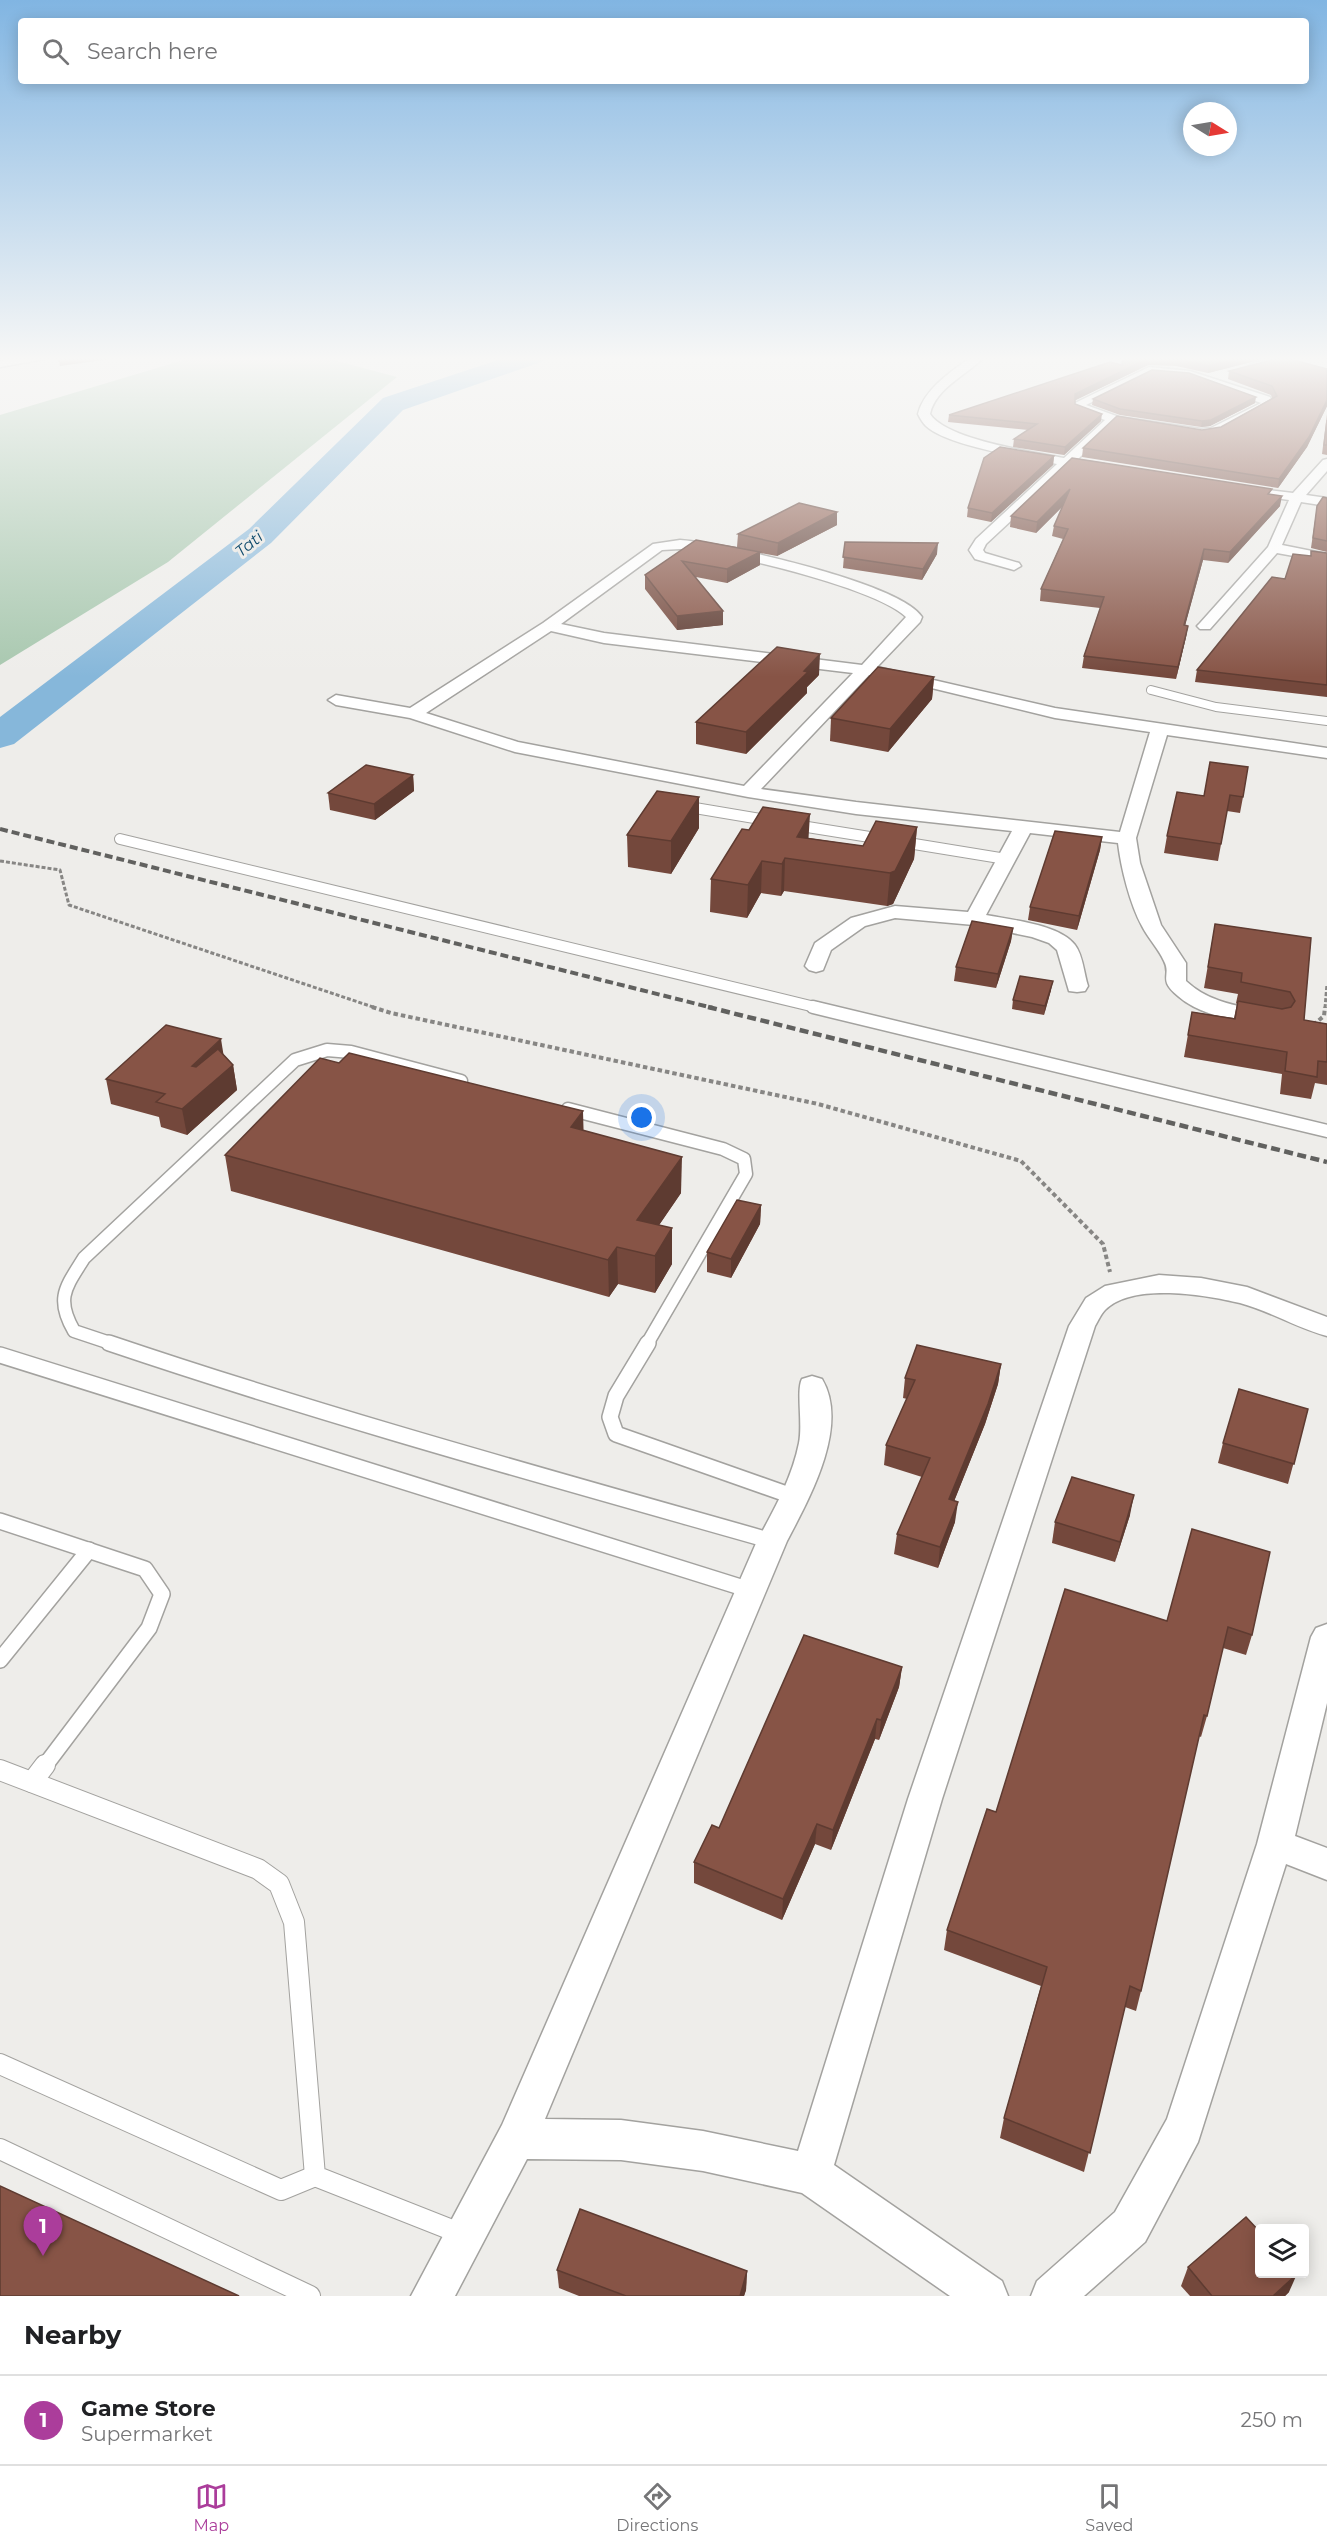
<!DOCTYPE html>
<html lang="en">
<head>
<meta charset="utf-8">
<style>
  body { margin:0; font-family:Montserrat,sans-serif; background:#f2f2f2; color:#202124 }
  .controls { position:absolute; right:18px; bottom:18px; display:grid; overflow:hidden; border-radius:6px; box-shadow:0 3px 15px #0003 }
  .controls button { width:54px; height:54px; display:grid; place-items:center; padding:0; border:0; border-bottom:2px solid #e0e0e0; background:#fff; color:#202124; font:30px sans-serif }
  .compass { position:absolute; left:1183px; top:102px; width:54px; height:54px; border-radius:50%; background:#fff; box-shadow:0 3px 15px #0003; rotate:101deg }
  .you { position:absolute; left:642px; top:1118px; width:21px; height:21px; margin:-15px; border:4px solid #fff; border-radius:50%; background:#1a73e8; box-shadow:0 0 0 9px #1a73e833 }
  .badge { display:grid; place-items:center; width:39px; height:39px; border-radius:50%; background:#ab3d9b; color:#fff; font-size:20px; font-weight:700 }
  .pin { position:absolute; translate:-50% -50px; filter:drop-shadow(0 2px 3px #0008) }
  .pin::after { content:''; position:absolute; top:32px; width:21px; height:18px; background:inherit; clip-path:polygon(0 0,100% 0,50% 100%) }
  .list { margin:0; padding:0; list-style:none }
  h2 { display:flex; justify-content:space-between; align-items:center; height:78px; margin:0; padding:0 24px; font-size:26px }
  h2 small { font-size:20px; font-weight:400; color:#757577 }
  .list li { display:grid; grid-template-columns:39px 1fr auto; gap:18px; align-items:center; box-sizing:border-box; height:90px; padding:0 24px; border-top:2px solid #e0e0e0 }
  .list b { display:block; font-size:22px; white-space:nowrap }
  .list p { margin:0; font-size:20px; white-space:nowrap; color:#757577 }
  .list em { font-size:20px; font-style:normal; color:#757577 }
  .icon { flex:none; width:33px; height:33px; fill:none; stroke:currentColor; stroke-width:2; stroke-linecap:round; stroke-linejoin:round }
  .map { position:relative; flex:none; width:1327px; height:2296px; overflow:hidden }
  .search { position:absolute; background:#fff; box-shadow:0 3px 15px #0003; left:18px; right:18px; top:18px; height:66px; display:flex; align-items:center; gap:15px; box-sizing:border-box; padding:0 21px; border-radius:6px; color:#757577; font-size:22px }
  .sheet { height:168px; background:#fff }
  nav { display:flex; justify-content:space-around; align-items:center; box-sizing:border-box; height:84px; border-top:2px solid #e0e0e0; background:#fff; font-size:16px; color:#757577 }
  nav a { display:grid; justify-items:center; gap:3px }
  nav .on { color:#ab3d9b }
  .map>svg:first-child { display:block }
</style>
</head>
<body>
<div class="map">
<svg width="1327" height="2296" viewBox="0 0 1327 2296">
  <rect width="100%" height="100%" fill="#eeedea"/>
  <path fill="#a7c7ae" d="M197,356H318L397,377L168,562L0,665V415Z"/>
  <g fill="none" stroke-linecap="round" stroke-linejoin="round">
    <path fill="#86b7da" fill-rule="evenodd" d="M510,356H548L544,361L403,410L271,543L14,744L0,748V717L249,529L383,398Z"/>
    <g stroke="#a3a29f" stroke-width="10">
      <path id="lane-far4" d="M1151,690L1216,707L1327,721"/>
    </g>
    <g stroke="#a3a29f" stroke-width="12">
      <g id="lane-far3">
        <path d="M683,806L772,821"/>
        <path d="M795,825L882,839"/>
        <path d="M120,839L819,1008"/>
        <path d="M902,842L1006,859"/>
      </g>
    </g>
    <g stroke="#a3a29f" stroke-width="15">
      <g id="lane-far2">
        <path d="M813,1007L1327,1131"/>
        <path d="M568,1109L723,1149L744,1159L746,1174L647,1344"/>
        <path d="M113,1344L74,1331C55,1298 66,1287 84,1258L295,1060L327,1050L351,1052L461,1081"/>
      </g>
    </g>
    <g stroke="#a3a29f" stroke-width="18">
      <g id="lane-far1">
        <path d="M109,1343C328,1417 550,1478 772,1541"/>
        <path d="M648,1343L616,1396L610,1417L616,1434L795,1497"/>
        <path d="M0,1355L750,1590"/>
        <path d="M0,1521L145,1569L162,1594L149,1628L44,1767"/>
        <path d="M0,1660L89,1550"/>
      </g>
    </g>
    <g stroke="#a3a29f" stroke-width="22">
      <g id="lane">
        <path d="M0,1770L258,1869L279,1884L294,1922L315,2176L462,2234"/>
        <path d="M32,1782L45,1765"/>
        <path d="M0,2064L281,2190L315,2176"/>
        <path d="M0,2149L310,2296"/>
      </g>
    </g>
    <g stroke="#a3a29f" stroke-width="3">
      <g id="street">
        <path d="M27,356H50L45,359L0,367V361Z"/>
        <path d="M973,356H985C968,375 936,387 930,414C947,440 1033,452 1064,458L1105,420L1075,409V403L1149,367L1190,371L1270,397L1273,404L1218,434L1201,437L1115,423L1077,460L1104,464L1105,467L1104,470L1070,466L986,544L983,550L985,553L1019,563L1021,566L1014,570L975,559L969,550L976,539L1057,464C1027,458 947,446 926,426C923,423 920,418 918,414C924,389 953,370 973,356ZM1151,373L1189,377L1261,403L1211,428L1201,429L1119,417L1086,405Z"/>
        <path d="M1284,356H1303L1302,358L1255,369L1249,366L1251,364Z"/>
        <path d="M1327,459V471L1306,495L1327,498V506L1301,502L1282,545L1327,554V562L1277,553L1210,629H1200L1197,626L1200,623L1268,547L1289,500L1235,492L1233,489L1235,486L1293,493L1323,460Z"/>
        <path d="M680,540C722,543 901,583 922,617L920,622L877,667L1055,708L1327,748V758L1167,735L1136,838L1140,863L1161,925L1186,963V981C1212,1005 1243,1006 1276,1014L1279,1019L1276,1024L1268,1026C1237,1020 1202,1017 1178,996C1157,979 1172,976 1164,961C1158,948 1148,938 1142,926C1130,904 1121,868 1118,843L1030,833L986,915C1011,920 1059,924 1075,945C1083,955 1084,974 1088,986L1085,991L1077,992L1069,991L1057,950L1049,943L1032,937L974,925L895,918L865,926L831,950L823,970L816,972L809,970L805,966L815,943L851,918L895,906L968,912L1012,831L856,814L748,797L515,752L410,718L336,705L328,700L336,695L410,708L543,623L653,544ZM680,549C724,551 876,588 906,617L862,665L604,633L561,624L662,550ZM551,631L604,643L853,673L744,786L518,742L426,713ZM869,675L915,684L1055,718L1150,732L1120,832L856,802L761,789Z"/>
        <path d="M1159,1275L1201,1278L1247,1287L1327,1317V1336C1297,1328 1270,1311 1240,1303C1207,1295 1132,1282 1105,1310C1101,1314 1098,1321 1095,1326L942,1799L834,2165L1002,2281L1008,2296H950L802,2193L703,2171L621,2160L527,2159L455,2296H411L502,2125L757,1541C774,1510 792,1478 799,1443C803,1424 796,1390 802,1379L812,1376L822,1379C850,1426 809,1499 787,1541L545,2119L621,2120L703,2131L798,2151L908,1799L1069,1326L1086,1298L1105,1286Z"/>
        <path d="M1327,1624V1703L1295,1836L1327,1848V1880L1286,1864L1198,2142L1145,2242L1084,2296H1031L1037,2281L1115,2212L1167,2119L1257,1844L1311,1637L1316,1628Z"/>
      </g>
    </g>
    <g stroke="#878684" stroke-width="3" stroke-dasharray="4 2" stroke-linecap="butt">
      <path d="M0,861L60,870L69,905L376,1008"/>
      <path d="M1325,1008L1327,984"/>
    </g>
    <g stroke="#878684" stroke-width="4" stroke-dasharray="4.5 3" stroke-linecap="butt">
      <path d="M372,1007L391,1013L818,1104L1021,1161L1103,1244L1110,1272"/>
      <path d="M1313,1025L1324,1016L1325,1007"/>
    </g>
    <use href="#lane-far4" stroke="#fff" stroke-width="8"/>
    <use href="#lane-far3" stroke="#fff" stroke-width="10"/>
    <use href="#lane-far2" stroke="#fff" stroke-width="12"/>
    <use href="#lane-far1" stroke="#fff" stroke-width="15"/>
    <use href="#lane" stroke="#fff" stroke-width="20"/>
    <use href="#street" fill="#fff" fill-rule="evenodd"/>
    <path stroke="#61615f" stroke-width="4" stroke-dasharray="8 4" stroke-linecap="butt" d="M0,829L713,1008"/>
    <path stroke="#61615f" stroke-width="4.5" stroke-dasharray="9 4.5" stroke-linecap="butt" d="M708,1007L1327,1162"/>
  </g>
  <g fill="#74483c">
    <path d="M1123,356L1259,360L1208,373L1176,366L1148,365L1075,400V404L1101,421L1064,455L1013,447L1014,439L1028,430L948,422L949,415L1122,365Z"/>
    <path d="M1327,369V406L1307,447L1278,488L1082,457L1083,448L1221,427L1272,398L1271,395L1228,379L1229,371Z"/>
    <path d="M1093,399L1255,403L1210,426L1201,427L1120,415L1092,405Z"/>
    <path d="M1327,414V455L1322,454Z"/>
    <path d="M1054,456L1053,465L991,522L967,517L968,508Z"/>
    <path d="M1072,458L1271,495L1280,506L1228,563L1203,560L1185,625L1188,626L1186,637L1176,679L1082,668L1084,656L1100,608L1040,601L1041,589L1063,539L1052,536L1054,526L1063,506L1036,533L1010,527L1011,516Z"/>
    <path d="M1327,498V552L1311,548L1317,506Z"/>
    <path d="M837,512V525L777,556L760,553V565L727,583L696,577L723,625L677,630L645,589V575L696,540L737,547L738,534Z"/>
    <path d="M845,542L937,554L922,580L843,568Z"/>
    <path d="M1327,553V697L1195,682L1197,670L1285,579L1310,556Z"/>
    <path d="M819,675L807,687V693L746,754L696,744V722Z"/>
    <path d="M934,677L932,699L888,752L830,741L831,718Z"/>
    <path d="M1210,762L1243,797L1240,813L1227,811L1218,861L1164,853L1167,836L1204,796Z"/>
    <path d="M413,775L414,791L375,820L330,810L328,793Z"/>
    <path d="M917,827L914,859L893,904L887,906L784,891L781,896L761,893L747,918L710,912L711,879L809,838L863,846Z"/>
    <path d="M699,828L671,874L628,867L627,835Z"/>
    <path d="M1102,837L1100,850L1077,930L1028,920L1030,907Z"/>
    <path d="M1215,924L1311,938L1304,1020L1327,1024V1085L1315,1083L1311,1099L1280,1094L1282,1074L1184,1057L1192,1012L1234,1018L1237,1004L1236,1003L1238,994L1204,988Z"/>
    <path d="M1013,928L1011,941L996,988L954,981L956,967Z"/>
    <path d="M1051,990L1044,1015L1012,1009L1013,1000Z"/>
    <path d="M224,1055L233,1065L237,1090L187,1135L161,1127L159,1117L111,1104L106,1079Z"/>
    <path d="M583,1130L681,1193L659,1225L672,1264L655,1293L618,1284L609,1297L231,1191L225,1155Z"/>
    <path d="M761,1205L760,1224L731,1278L707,1272V1252Z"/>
    <path d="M1001,1364L998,1384L985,1424L954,1501L955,1522L938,1568L894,1554L897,1534L922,1477L884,1465L886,1445L907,1399L903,1398L905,1378Z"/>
    <path d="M1308,1409L1288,1484L1218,1463L1223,1443Z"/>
    <path d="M1130,1515L1115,1562L1052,1543L1055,1522Z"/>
    <path d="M1192,1529L1252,1635L1246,1655L1223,1648L1207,1716L1201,1737L1199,1736L1141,1991L1136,2011L1125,2007L1084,2172L1000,2138L1004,2118L1041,1986L944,1950L947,1930L996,1812L1167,1621Z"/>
    <path d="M902,1667L899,1687L879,1740L875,1739L831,1850L815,1844L782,1920L694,1883V1862L719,1828Z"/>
    <path d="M1188,2267L1289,2292L1285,2296H1190L1181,2286Z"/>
    <path d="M557,2270L747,2271L746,2290L744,2296H579L559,2288Z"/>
  </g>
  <g fill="#5e3b31">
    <path d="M92,356H133L60,366L59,361Z"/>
    <path d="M1250,356H1260L1259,360L1208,373L1209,366Z"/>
    <path d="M1149,358L1148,365L1074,401L1075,394Z"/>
    <path d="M1256,397L1255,403L1210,426L1201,427L1202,421Z"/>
    <path d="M1327,400V406L1307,447L1278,488L1279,479Z"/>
    <path d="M1102,414L1101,421L1064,455L1065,447Z"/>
    <path d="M1054,456L1053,465L991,522L992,513Z"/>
    <path d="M1070,489L1069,500L1036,533L1037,522Z"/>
    <path d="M1282,496L1280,506L1228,563L1230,552Z"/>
    <path d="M837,512V525L777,556L778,543Z"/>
    <path d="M938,543L937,554L922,580L923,569Z"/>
    <path d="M1204,549L1203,560L1182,637L1184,625Z"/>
    <path d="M760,552V565L727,583V569Z"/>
    <path d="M723,611V625L677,630V616Z"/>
    <path d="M1188,626L1186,637L1176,679L1178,667Z"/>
    <path d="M820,654L819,675L807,687V693L746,754V732Z"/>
    <path d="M934,677L932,699L888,752L890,729Z"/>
    <path d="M413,775L414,791L375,820L374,804Z"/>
    <path d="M699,797V828L671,874V841Z"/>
    <path d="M810,814L808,846L797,837Z"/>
    <path d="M917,827L914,859L893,904L887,906L890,873Z"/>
    <path d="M1102,837L1100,850L1077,930L1079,916Z"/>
    <path d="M785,858L784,891L781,896L782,864Z"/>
    <path d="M762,861L761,893L747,918L748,885Z"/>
    <path d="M1013,928L1011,941L996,988L998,974Z"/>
    <path d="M1053,981L1051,990L1044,1015L1045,1006Z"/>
    <path d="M221,1039L225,1064L197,1091L192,1066Z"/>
    <path d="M233,1065L237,1090L187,1135L182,1109Z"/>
    <path d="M583,1111L584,1147L571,1127Z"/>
    <path d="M682,1157L681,1193L640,1253L637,1220Z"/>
    <path d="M761,1205L760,1224L731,1278V1259Z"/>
    <path d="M672,1228V1264L655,1293V1256Z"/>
    <path d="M617,1247L618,1284L609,1297L608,1260Z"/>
    <path d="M1001,1364L998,1384L985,1424L947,1519L949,1499Z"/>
    <path d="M1134,1495L1130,1515L1115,1562L1120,1542Z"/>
    <path d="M958,1502L955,1522L938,1568L940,1547Z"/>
    <path d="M902,1667L899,1687L879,1740L881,1720Z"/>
    <path d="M877,1719L875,1739L831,1850L833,1830Z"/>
    <path d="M817,1824L815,1844L782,1920L783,1899Z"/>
    <path d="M747,2271L746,2290L744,2296H740Z"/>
    <path d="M1297,2274L1289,2292L1285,2296H1273Z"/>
  </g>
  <g fill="#875446" stroke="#5e3b31" stroke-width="1.5">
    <path d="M59,356H92L59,361Z"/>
    <path d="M1123,356H1250L1209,366L1177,359L1149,358L1075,394V404L1102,414L1065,447L1014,439L1037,424L949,415L1110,362L1122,365Z"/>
    <path d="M1283,357L1327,369V400L1309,437L1279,479L1083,448L1117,416L1202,430L1221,427L1277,396L1272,386L1229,371Z"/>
    <path d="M1152,370L1189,373L1256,397L1211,420L1202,421L1120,409L1093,399Z"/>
    <path d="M1327,420V445H1324Z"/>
    <path d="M1000,447L1054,456L992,513L968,508L984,458Z"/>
    <path d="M1072,458L1272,489L1268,494L1282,496L1230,552L1204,549L1184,625L1188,626L1178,667L1084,656L1104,597L1041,589L1068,529L1054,526L1070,489L1037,522L1011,516Z"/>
    <path d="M1323,497L1327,498V541L1313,538L1317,506Z"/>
    <path d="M799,503L837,512L778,543L738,534Z"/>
    <path d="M696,540L760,552L727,569L682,561L723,611L677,616L645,575Z"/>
    <path d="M845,542L938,543L923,569L843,557Z"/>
    <path d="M1311,551L1327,553V685L1197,670L1272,577L1285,579L1293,554L1311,556Z"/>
    <path d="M777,647L820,654L804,671L808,672L746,732L696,722Z"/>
    <path d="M878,667L934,677L890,729L831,718Z"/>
    <path d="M1210,762L1248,767L1243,797L1230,795L1221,844L1167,836L1177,792L1204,796Z"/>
    <path d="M366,765L413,775L374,804L328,793Z"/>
    <path d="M657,791L699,797L671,841L627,835Z"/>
    <path d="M763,807L810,814L797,837L863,846L876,821L917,827L895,871L890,873L785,858L782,864L762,861L748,885L711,879L742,829L749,830Z"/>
    <path d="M1055,831L1102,837L1079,916L1030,907Z"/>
    <path d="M972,921L1013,928L998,974L956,967Z"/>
    <path d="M1215,924L1311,938L1304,1020L1327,1024V1062L1318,1061L1317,1077L1285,1071L1287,1052L1188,1035L1192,1012L1235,1019L1238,1001L1282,1009L1291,1007L1295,1001L1290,992L1241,982L1242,973L1208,967Z"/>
    <path d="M1020,976L1053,981L1045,1006L1013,1000Z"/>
    <path d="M166,1025L221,1039L192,1066L196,1067L218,1049L233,1065L182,1109L156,1102L165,1094L106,1079Z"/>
    <path d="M349,1053L583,1111L571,1127L682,1157L637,1220L672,1228L655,1256L617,1247L608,1260L225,1155L320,1058L339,1063Z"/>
    <path d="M737,1200L761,1205L731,1259L707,1252Z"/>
    <path d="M917,1345L1001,1364L988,1404L949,1499L958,1502L940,1547L897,1534L930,1458L886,1445L915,1380L905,1378Z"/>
    <path d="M1239,1389L1308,1409L1294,1464L1223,1443Z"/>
    <path d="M1072,1477L1134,1495L1120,1542L1055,1522Z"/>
    <path d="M1192,1529L1270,1552L1252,1635L1228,1627L1207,1716L1204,1715L1141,1991L1130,1986L1090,2153L1004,2118L1047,1967L947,1930L987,1809L996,1812L1065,1589L1167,1621Z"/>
    <path d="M804,1635L902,1667L881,1720L877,1719L833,1830L817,1824L783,1899L694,1862L712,1825L719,1828Z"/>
    <path d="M0,2186L239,2296H0Z"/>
    <path d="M580,2209L747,2271L740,2296H626L557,2270Z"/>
    <path d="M1246,2217L1260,2232V2274H1297L1273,2296H1212L1188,2267Z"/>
  </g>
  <linearGradient id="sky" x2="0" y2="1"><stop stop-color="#81b5e2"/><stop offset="0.53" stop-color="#f7f7f6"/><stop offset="1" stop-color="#f7f7f6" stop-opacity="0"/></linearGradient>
  <rect width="1327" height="677" fill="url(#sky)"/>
  <g text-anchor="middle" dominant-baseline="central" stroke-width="6" stroke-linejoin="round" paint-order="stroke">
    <g font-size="16" font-style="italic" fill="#0e4a6c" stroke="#eeedea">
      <text transform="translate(249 544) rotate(-39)">Tati</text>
    </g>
  </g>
</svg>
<div class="controls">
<button><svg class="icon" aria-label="layers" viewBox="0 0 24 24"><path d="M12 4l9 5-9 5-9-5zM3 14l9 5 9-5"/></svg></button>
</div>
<svg class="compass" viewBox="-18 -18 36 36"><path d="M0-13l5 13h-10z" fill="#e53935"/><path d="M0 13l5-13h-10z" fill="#757577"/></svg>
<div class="you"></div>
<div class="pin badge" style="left:43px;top:2256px">1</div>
<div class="search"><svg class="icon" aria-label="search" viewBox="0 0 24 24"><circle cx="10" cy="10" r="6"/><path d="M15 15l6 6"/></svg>Search here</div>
</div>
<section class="sheet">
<h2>Nearby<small></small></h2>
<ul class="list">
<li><span class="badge">1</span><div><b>Game Store</b><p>Supermarket</p></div><em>250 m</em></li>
</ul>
</section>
<nav>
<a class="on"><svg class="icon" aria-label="map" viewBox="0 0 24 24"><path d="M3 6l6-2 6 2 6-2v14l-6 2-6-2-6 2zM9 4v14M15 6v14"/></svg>Map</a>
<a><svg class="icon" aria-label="directions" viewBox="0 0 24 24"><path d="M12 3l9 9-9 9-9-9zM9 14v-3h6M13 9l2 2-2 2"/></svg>Directions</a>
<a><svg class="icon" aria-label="saved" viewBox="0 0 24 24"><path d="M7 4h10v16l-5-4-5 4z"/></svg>Saved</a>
</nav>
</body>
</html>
